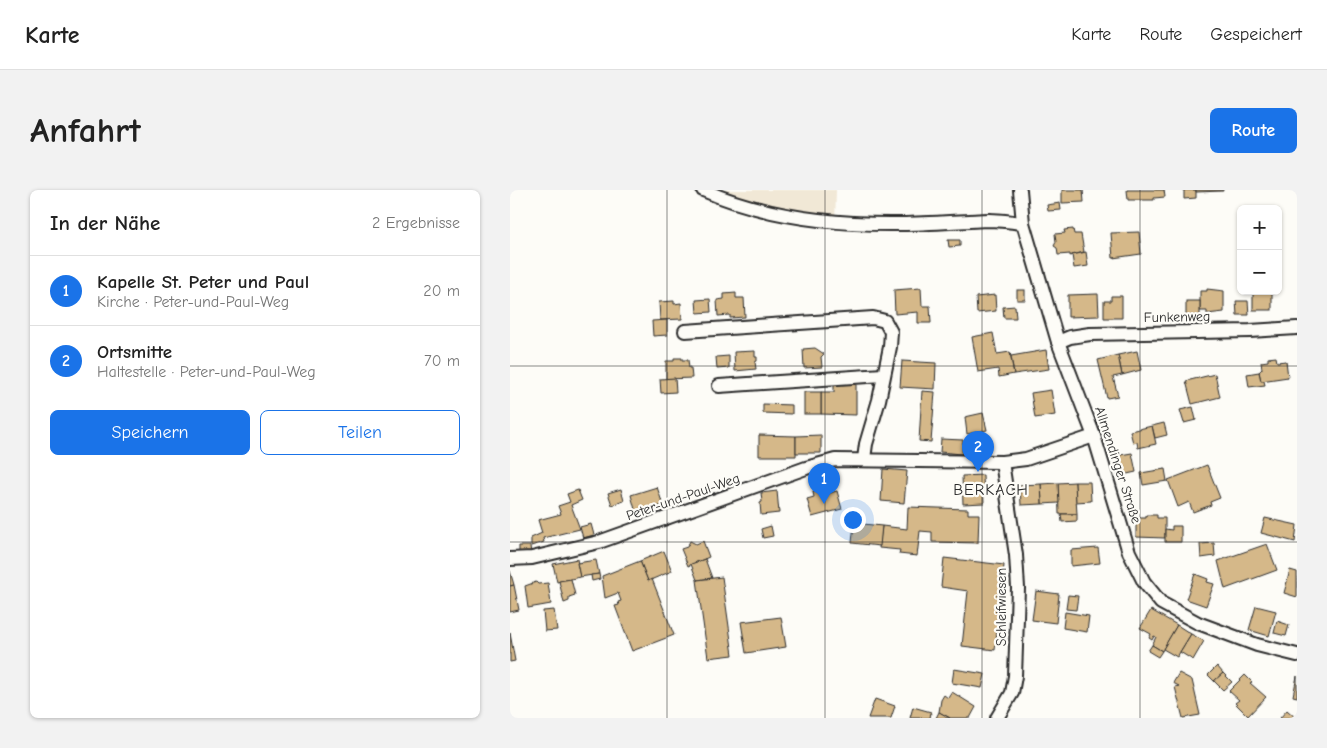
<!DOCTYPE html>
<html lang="de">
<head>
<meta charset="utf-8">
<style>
  body { margin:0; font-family:"Comic Neue",sans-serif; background:#f2f2f2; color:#222 }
  .controls { position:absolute; right:15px; top:15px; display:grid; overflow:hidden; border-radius:8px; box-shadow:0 1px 4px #0004 }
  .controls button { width:45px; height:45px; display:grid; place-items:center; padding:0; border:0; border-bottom:1px solid #e0e0e0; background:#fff; color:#222; font:25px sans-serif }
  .you { position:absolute; left:342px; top:329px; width:18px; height:18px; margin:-12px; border:4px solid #fff; border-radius:50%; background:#1a73e8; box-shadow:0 0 0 8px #1a73e833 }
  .badge { display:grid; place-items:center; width:32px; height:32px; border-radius:50%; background:#1a73e8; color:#fff; font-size:16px; font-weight:700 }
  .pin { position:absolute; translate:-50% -41px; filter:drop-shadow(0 1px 2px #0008) }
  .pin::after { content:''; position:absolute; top:26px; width:18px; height:15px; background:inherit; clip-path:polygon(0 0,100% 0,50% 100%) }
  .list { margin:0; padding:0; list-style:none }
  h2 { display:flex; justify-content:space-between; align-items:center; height:65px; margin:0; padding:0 20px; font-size:21px }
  h2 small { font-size:16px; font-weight:400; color:#767676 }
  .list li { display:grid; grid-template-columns:32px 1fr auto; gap:15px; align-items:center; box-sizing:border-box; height:70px; padding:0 20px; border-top:1px solid #e0e0e0 }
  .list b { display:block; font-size:19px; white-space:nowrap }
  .list p { margin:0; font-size:16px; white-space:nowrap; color:#767676 }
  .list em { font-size:16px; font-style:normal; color:#767676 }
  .actions { display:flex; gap:10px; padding:15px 20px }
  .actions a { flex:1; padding:11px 0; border:1px solid #1a73e8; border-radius:8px; text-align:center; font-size:18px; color:#1a73e8 }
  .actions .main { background:#1a73e8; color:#fff }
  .map { position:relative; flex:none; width:787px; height:528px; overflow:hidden; border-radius:8px }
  header { display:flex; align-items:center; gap:30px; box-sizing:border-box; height:70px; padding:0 25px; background:#fff; border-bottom:1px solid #e0e0e0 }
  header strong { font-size:24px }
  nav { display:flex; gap:28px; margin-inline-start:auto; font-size:18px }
  .intro { display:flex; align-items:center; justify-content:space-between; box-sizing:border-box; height:120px; padding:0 30px }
  h1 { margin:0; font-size:35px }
  .button { padding:12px 22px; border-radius:8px; background:#1a73e8; color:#fff; font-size:18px; font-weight:700 }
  main { display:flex; gap:30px; padding:0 30px }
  aside { flex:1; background:#fff; border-radius:8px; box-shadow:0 1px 4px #0004 }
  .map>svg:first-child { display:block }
</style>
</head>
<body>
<header>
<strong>Karte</strong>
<nav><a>Karte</a><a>Route</a><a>Gespeichert</a></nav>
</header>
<div class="intro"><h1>Anfahrt</h1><a class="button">Route</a></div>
<main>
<aside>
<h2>In der Nähe<small>2 Ergebnisse</small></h2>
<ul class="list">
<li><span class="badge">1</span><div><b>Kapelle St. Peter und Paul</b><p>Kirche · Peter-und-Paul-Weg</p></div><em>20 m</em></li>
<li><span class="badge">2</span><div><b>Ortsmitte</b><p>Haltestelle · Peter-und-Paul-Weg</p></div><em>70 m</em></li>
</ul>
<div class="actions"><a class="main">Speichern</a><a>Teilen</a></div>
</aside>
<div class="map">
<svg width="787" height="528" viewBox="0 0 787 528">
  <rect width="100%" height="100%" fill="#fdfcf7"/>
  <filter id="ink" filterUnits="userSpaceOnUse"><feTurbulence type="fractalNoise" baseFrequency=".02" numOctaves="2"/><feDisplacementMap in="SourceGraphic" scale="10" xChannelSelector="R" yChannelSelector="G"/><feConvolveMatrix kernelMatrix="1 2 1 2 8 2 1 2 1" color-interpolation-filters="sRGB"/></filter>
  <g filter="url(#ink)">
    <path fill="#f1e8d6" d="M193,0H326L325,33Z"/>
    <g fill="#d5b889" stroke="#2b2b2b">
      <path d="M552,0H573L574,12L552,13Z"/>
      <path d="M617,0H654L655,7L644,8V10H618Z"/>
      <path d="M674,0H686V8L674,9Z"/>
      <path d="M686,0H713V1L686,2Z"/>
      <path d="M550,13L551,20L538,21L537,15Z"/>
      <path d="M563,39L564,44H571L574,62L562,65L560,66V64L548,65L547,58L544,56L546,52L545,44L555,43L554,40Z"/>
      <path d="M629,42L631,64L603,68L601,43Z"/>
      <path d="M438,50H450V56L439,57Z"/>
      <path d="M576,62L578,76L564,78L562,65Z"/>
      <path d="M411,98L412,116H420L421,133H408V122L385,124L384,100Z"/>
      <path d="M697,99L714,101V122L697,124V121H690V101H697Z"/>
      <rect x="507" y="100" width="8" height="10"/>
      <rect x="743" y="102" width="19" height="18"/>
      <path d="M226,103V108H234L235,127L220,128V125L208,126L207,110L214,109V104Z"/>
      <path d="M588,104L589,126L558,127V105Z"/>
      <path d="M485,105L486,121L467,123L466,107Z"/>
      <path d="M601,106H612V128H594V111H601Z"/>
      <path d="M200,109L201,122L187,123L186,110Z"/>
      <path d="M164,111V114L171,113L172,129L150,130L149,112Z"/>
      <rect x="676" y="111" width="14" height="15"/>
      <path d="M726,111H738L739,125H727Z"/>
      <path d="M505,116L506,128H494L493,117Z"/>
      <path d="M157,130V145L143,146L142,131Z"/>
      <path d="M483,143L487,164L500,162L504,184L489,187L488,179L468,182L462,147Z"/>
      <path d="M305,158L314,164L311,167L312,177L294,178L293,159Z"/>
      <path d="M536,160L539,179L504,184L501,166Z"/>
      <path d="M245,161V167H247V171L245,172L246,179L225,181L224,162Z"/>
      <path d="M627,161L631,180L612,185L608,165Z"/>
      <path d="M608,165L612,185L603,187L608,206L597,208L588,170Z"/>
      <path d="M219,166V178L207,179L206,167Z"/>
      <path d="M766,167L767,172L776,171L778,187L751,191L749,182L752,179L751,172L758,171V168Z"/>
      <path d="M164,168H172V170H178L179,178H181L182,188L156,189V171H164Z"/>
      <path d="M392,171L426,173L425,199L390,197Z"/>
      <path d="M749,182L751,191H754L755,195L739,197L737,184Z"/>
      <path d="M705,184L710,207L682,214L676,191Z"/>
      <path d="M165,188L166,202L151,203L150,189Z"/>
      <path d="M324,194H346V225L311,224V202H324Z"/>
      <path d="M541,200L545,225L525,228L521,203Z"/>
      <path d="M412,201L425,202L421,252L409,251Z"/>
      <rect x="294" y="202" width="17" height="22"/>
      <path d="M253,214L282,215V224L253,223Z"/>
      <path d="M683,217L686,230L674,233L670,220Z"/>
      <path d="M473,223L477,240L457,244L455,227Z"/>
      <path d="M654,233L657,245L645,248L642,236Z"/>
      <path d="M642,236L646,254L628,258L627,252L623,253L620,241Z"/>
      <path d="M249,245L286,246V266H249Z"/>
      <path d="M311,245V263H286V246Z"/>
      <path d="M431,249L453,250L452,264L430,262Z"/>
      <path d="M622,263L626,282L608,286L604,266Z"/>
      <path d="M697,275L710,308L700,312L701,315L683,322L679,312L668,317L658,290Z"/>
      <path d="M373,279L397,281L394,313L371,311Z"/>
      <path d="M655,279L657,291L633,295L631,283Z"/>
      <path d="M473,285L474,313L453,314L452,286Z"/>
      <path d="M565,292L567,324H549L548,293Z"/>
      <path d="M565,292H580L581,311L566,312Z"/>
      <path d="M548,293L549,313L532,314L531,294Z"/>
      <path d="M531,294L532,314L511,315L510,295Z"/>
      <path d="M147,297L153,315L126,323L121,305Z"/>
      <path d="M111,299L114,311L102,315L98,303Z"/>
      <path d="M68,300L72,310L61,315L70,339L33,348L34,352L21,356V348L32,343L28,330L51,324L48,316L60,312L57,304Z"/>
      <path d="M310,300L311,305L327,301L332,319L302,327L297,309L304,307L303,302Z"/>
      <path d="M267,301L269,323L251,325L250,313L252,312L251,303Z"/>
      <path d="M398,317L458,319V324H469L468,353L422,352V342L410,341L407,366L389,364L390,360L369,358L372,336L397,339Z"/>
      <path d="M551,324H567V331L552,332Z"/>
      <path d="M636,325H647V328H655V348L626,347V328H636Z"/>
      <path d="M755,328L787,335L785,352L751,343Z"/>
      <path d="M344,333L372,336L370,356L342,353Z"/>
      <path d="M81,334L84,345L73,348L70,337Z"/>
      <path d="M261,336L263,346L253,348L251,339Z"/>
      <path d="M662,336H671V352H655V339L662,340Z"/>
      <path d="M180,351L186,354L193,351L199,367L178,376L171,359L177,357Z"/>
      <path d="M704,353L705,366L691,368L690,354Z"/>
      <path d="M757,354L767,380L715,399L708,371Z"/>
      <path d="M9,356H20L21,364H9Z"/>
      <path d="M588,358L590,373L561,376V360Z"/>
      <path d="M154,361L162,381L138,391L130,371Z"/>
      <path d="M434,368L494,375L485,460L452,456L458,401L431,397Z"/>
      <path d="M67,369L70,387L47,392L43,374Z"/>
      <path d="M195,369L202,388L187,390L181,374Z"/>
      <path d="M86,370L89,384L70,387L67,373Z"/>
      <path d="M130,371L138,391L142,389L164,445L122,461L105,416L109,415L108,412L111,411L108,403L95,408L92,386Z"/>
      <path d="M780,380L787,382V407L774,403Z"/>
      <path d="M0,381L4,395L0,396Z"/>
      <path d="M89,384L90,389L82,391L81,385Z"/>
      <path d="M685,384L698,389L697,392L704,394L696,416L676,409Z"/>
      <path d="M212,387L223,465L198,468L187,390Z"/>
      <path d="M61,389L65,405L59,407V411L54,413L49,391Z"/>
      <path d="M26,392L28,394L38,393L41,414L18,418L15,396Z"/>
      <path d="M4,395L9,420L0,422V396Z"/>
      <path d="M526,401L549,404L546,433L522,430Z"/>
      <path d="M558,405L568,406L566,420L556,419Z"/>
      <path d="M746,416L766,421L759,446L739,440Z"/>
      <path d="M44,420L47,440L35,441L33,421Z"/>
      <path d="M641,420L667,435L652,461L642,455L646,447L644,446L642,450L639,448L641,444L630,438Z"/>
      <path d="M555,422L579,426L577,442L553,438Z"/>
      <path d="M271,427L276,457L236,463L231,432Z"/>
      <path d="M767,431L779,435L776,446L764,443Z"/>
      <path d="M667,435L681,444L667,467L653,459Z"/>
      <path d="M0,443L5,471L0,472Z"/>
      <path d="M681,444L694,451L683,470L670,462Z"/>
      <path d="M642,455L652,461L648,467L638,461Z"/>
      <path d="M707,476L713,483L704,491L698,485Z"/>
      <path d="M444,479L475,484L472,498L442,493Z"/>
      <path d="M669,483L682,490L690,525L673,528L665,497L669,496L663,493Z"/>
      <path d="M713,483L722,492L713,500L704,491Z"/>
      <path d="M735,485L742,492L740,493L756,507L738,526L725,513L729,510L719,501Z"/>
      <path d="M787,486V507L783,506Z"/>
      <path d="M442,502L466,517L460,528H440L429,522L431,510L434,505L438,508Z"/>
      <path d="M365,509L385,516L381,528H358Z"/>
      <path d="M403,517L421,522L420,528H400Z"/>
      <path d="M777,520L786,528H770Z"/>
      <path d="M429,522L440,528H426Z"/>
    </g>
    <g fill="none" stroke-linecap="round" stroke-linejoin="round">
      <g stroke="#2b2b2b" stroke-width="16">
        <g id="minor">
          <path d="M193,0C255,27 323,35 391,34C420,34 450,31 479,30C490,30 502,32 513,33"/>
          <path d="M510,0L513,33L548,152L584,246L619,362L634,392L651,413L688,433L747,455L787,465"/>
          <path d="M175,141L363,128L375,131L381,142L380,157L369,210L356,254L354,269"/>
          <path d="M548,152L560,147L580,144L740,141L787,138"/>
          <path d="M209,196L373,185"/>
          <path d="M0,369L22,368L89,352L296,278L325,270L492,272L516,269L584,246"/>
          <path d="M487,528L502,503L505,486L508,398L506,365L492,272"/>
        </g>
      </g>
      <use href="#minor" stroke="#fdfcf7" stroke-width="12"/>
    </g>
  </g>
  <path fill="none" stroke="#2b2b2b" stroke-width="1" stroke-opacity="0.55" d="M157,0V528M315,0V528M472,0V528M630,0V528M0,176H787M0,352H787"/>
  <g text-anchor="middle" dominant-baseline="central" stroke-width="4.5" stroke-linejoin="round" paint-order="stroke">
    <g font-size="14" fill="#2b2b2b" stroke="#fdfcf7">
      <text transform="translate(667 127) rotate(-1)">Funkenweg</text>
      <text transform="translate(608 275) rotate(72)">Allmendinger Straße</text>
      <text transform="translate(173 307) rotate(-19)">Peter-und-Paul-Weg</text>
      <text transform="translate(491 417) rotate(-90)">Schleifwiesen</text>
    </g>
    <g font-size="16" letter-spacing="1" fill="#2b2b2b" stroke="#fdfcf7">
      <text x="481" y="300">BERKACH</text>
    </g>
  </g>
</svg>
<div class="controls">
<button>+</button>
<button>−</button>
</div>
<div class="you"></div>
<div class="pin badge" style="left:314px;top:314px">1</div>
<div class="pin badge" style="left:468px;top:282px">2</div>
</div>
</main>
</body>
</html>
